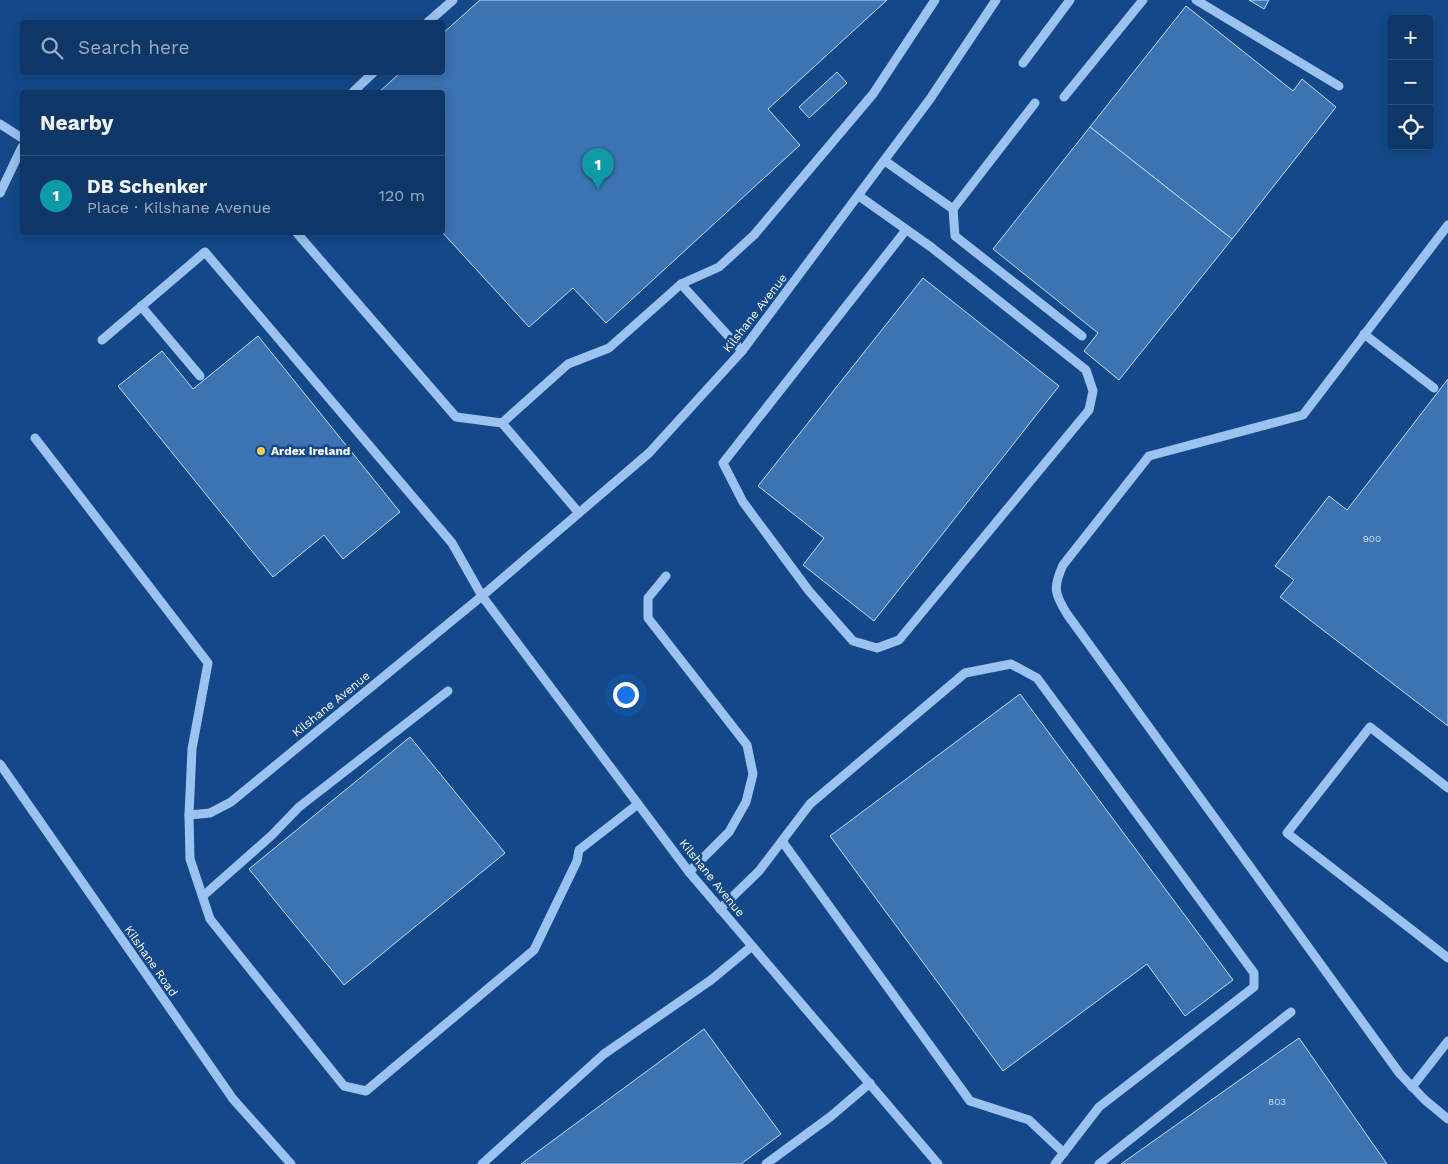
<!DOCTYPE html>
<html lang="en">
<head>
<meta charset="utf-8">
<style>
  body { margin:0; font-family:"Work Sans",sans-serif; background:#1c4271; color:#f1f3f6 }
  .controls { position:absolute; right:15px; top:15px; display:grid; overflow:hidden; border-radius:5px; box-shadow:0 2px 12px #0003 }
  .controls button { width:45px; height:45px; display:grid; place-items:center; padding:0; border:0; border-bottom:1px solid #2e517c; background:#0e3768; color:#f1f3f6; font:25px sans-serif }
  .you { position:absolute; left:625px; top:694px; width:18px; height:18px; margin:-12px; border:4px solid #fff; border-radius:50%; background:#1a73e8; box-shadow:0 0 0 8px #1a73e833 }
  .badge { display:grid; place-items:center; width:32px; height:32px; border-radius:50%; background:#ffcd5a; color:#fff; font-size:16px; font-weight:700 }
  .pin { position:absolute; translate:-50% -41px; filter:drop-shadow(0 1px 2px #0008) }
  .pin::after { content:''; position:absolute; top:26px; width:18px; height:15px; background:inherit; clip-path:polygon(0 0,100% 0,50% 100%) }
  .list { margin:0; padding:0; list-style:none }
  h2 { display:flex; justify-content:space-between; align-items:center; height:65px; margin:0; padding:0 20px; font-size:21px }
  h2 small { font-size:16px; font-weight:400; color:#9bacc0 }
  .list li { display:grid; grid-template-columns:32px 1fr auto; gap:15px; align-items:center; box-sizing:border-box; height:80px; padding:0 20px; border-top:1px solid #2e517c }
  .list b { display:block; font-size:19px; white-space:nowrap }
  .list p { margin:0; font-size:16px; white-space:nowrap; color:#9bacc0 }
  .list em { font-size:16px; font-style:normal; color:#9bacc0 }
  .icon { flex:none; width:28px; height:28px; fill:none; stroke:currentColor; stroke-width:2; stroke-linecap:round; stroke-linejoin:round }
  .map { position:relative; flex:none; width:1448px; height:1164px; overflow:hidden }
  .search { position:absolute; background:#0e3768; box-shadow:0 2px 12px #0003; left:20px; top:20px; width:425px; height:55px; display:flex; align-items:center; gap:12px; box-sizing:border-box; padding:0 18px; border-radius:5px; color:#9bacc0; font-size:19px }
  .panel { position:absolute; background:#0e3768; box-shadow:0 2px 12px #0003; left:20px; top:90px; width:425px; height:145px; border-radius:5px }
  .map>svg:first-child { display:block }
</style>
</head>
<body>
<div class="map">
<svg width="1448" height="1164" viewBox="0 0 1448 1164">
  <rect width="100%" height="100%" fill="#13498a"/>
  <g fill="#3c73b3" stroke="#c1dcfc">
    <path d="M480,0H887L768,109L800,145L606,323L573,288L529,327L442,232V92H379L401,72H442V34Z"/>
    <path d="M1249,0H1269L1264,9Z"/>
    <path d="M1186,6L1293,91L1302,79L1336,107L1232,239L1090,127Z"/>
    <path d="M837,72L847,83L809,118L799,107Z"/>
    <path d="M1090,127L1232,239L1119,380L1084,351L1098,333L993,249Z"/>
    <path d="M923,278L1059,386L874,621L803,565L824,538L758,486Z"/>
    <path d="M258,336L400,512L343,559L324,535L273,577L118,386L162,351L193,389Z"/>
    <path d="M1448,379V726L1280,597L1294,580L1275,566L1329,496L1347,510Z"/>
    <path d="M1020,694L1233,980L1185,1016L1147,964L1003,1071L830,836Z"/>
    <path d="M410,737L505,853L344,985L249,869Z"/>
    <path d="M704,1029L781,1134L741,1164H521Z"/>
    <path d="M1299,1038L1387,1164H1121Z"/>
  </g>
  <g fill="none" stroke-linecap="round" stroke-linejoin="round">
    <g stroke="#9bc2f0" stroke-width="9">
      <path d="M1196,0L1339,86"/>
      <path d="M428,22L453,0"/>
      <path d="M1023,63L1070,0"/>
      <path d="M353,92L374,72"/>
      <path d="M1064,97L1143,0"/>
      <path d="M0,124L22,138"/>
      <path d="M885,161L953,209L955,236L1082,336"/>
      <path d="M0,193L22,147"/>
      <path d="M859,196L931,247L1086,370L1093,391L1089,410L899,640L877,648L853,641L809,591L743,502L723,463L906,230"/>
      <path d="M953,209L1035,103"/>
      <path d="M1448,225L1303,415L1149,456L1063,565C1053,587 1054,593 1067,614L1400,1074L1425,1100L1448,1119"/>
      <path d="M296,232L456,417L502,423L579,513"/>
      <path d="M681,284L742,351"/>
      <path d="M141,306L200,376"/>
      <path d="M1364,334L1434,388"/>
      <path d="M102,340L205,252L452,543L482,596L689,872L938,1164"/>
      <path d="M502,423L568,364L609,348L681,284L719,267L754,235L873,94L935,0"/>
      <path d="M35,438L208,663L192,749L189,815L190,859L210,919L344,1086L366,1091L534,950L577,861L579,850L638,804"/>
      <path d="M666,576L648,598V618L747,745L753,774L746,802L729,832L689,872"/>
      <path d="M0,764L233,1099L291,1164"/>
      <path d="M1448,788L1370,727L1287,833L1448,958"/>
      <path d="M189,815L210,813L231,802L482,596L649,453L742,351L930,99L996,0"/>
      <path d="M782,841L970,1101L1029,1120L1064,1153"/>
      <path d="M203,896L272,835L299,807L448,691"/>
      <path d="M720,909L759,871L810,804L965,673L1011,664L1037,678L1254,973V987L1099,1107L1055,1164"/>
      <path d="M1412,1087L1448,1041"/>
      <path d="M482,1164L604,1054L711,980L752,946"/>
      <path d="M766,1164L830,1117L870,1083"/>
      <path d="M1099,1164L1291,1012"/>
    </g>
  </g>
  <circle fill="#ffcd5a" stroke="#13498a" stroke-width="2" cx="261" cy="451" r="5"/>
  <g text-anchor="middle" dominant-baseline="central" stroke-width="5" stroke-linejoin="round" paint-order="stroke">
    <g font-size="10" fill="#cedcec">
      <text x="1372" y="538">900</text>
      <text x="1277" y="1101">803</text>
    </g>
    <g font-size="12" fill="#fff" stroke="#13498a">
      <text transform="translate(755 313) rotate(-52)">Kilshane Avenue</text>
      <text transform="translate(331 704) rotate(-39)">Kilshane Avenue</text>
      <text transform="translate(712 878) rotate(51)">Kilshane Avenue</text>
      <text transform="translate(151 961) rotate(55)">Kilshane Road</text>
    </g>
    <g font-size="12" font-weight="bold" fill="#fff" stroke="#13498a" text-anchor="start">
      <text x="271" y="451">Ardex Ireland</text>
    </g>
  </g>
</svg>
<div class="controls">
<button>+</button>
<button>−</button>
<button><svg class="icon" aria-label="locate" viewBox="0 0 24 24"><circle cx="12" cy="12" r="6"/><path d="M12 2v4M12 18v4M2 12h4M18 12h4"/></svg></button>
</div>
<div class="you"></div>
<div class="pin badge" style="left:598px;top:189px;background:#0f9aa8">1</div>
<div class="search"><svg class="icon" aria-label="search" viewBox="0 0 24 24"><circle cx="10" cy="10" r="6"/><path d="M15 15l6 6"/></svg>Search here</div>
<section class="panel">
<h2>Nearby<small></small></h2>
<ul class="list">
<li><span class="badge" style="background:#0f9aa8">1</span><div><b>DB Schenker</b><p>Place · Kilshane Avenue</p></div><em>120 m</em></li>
</ul>
</section>
</div>
</body>
</html>
